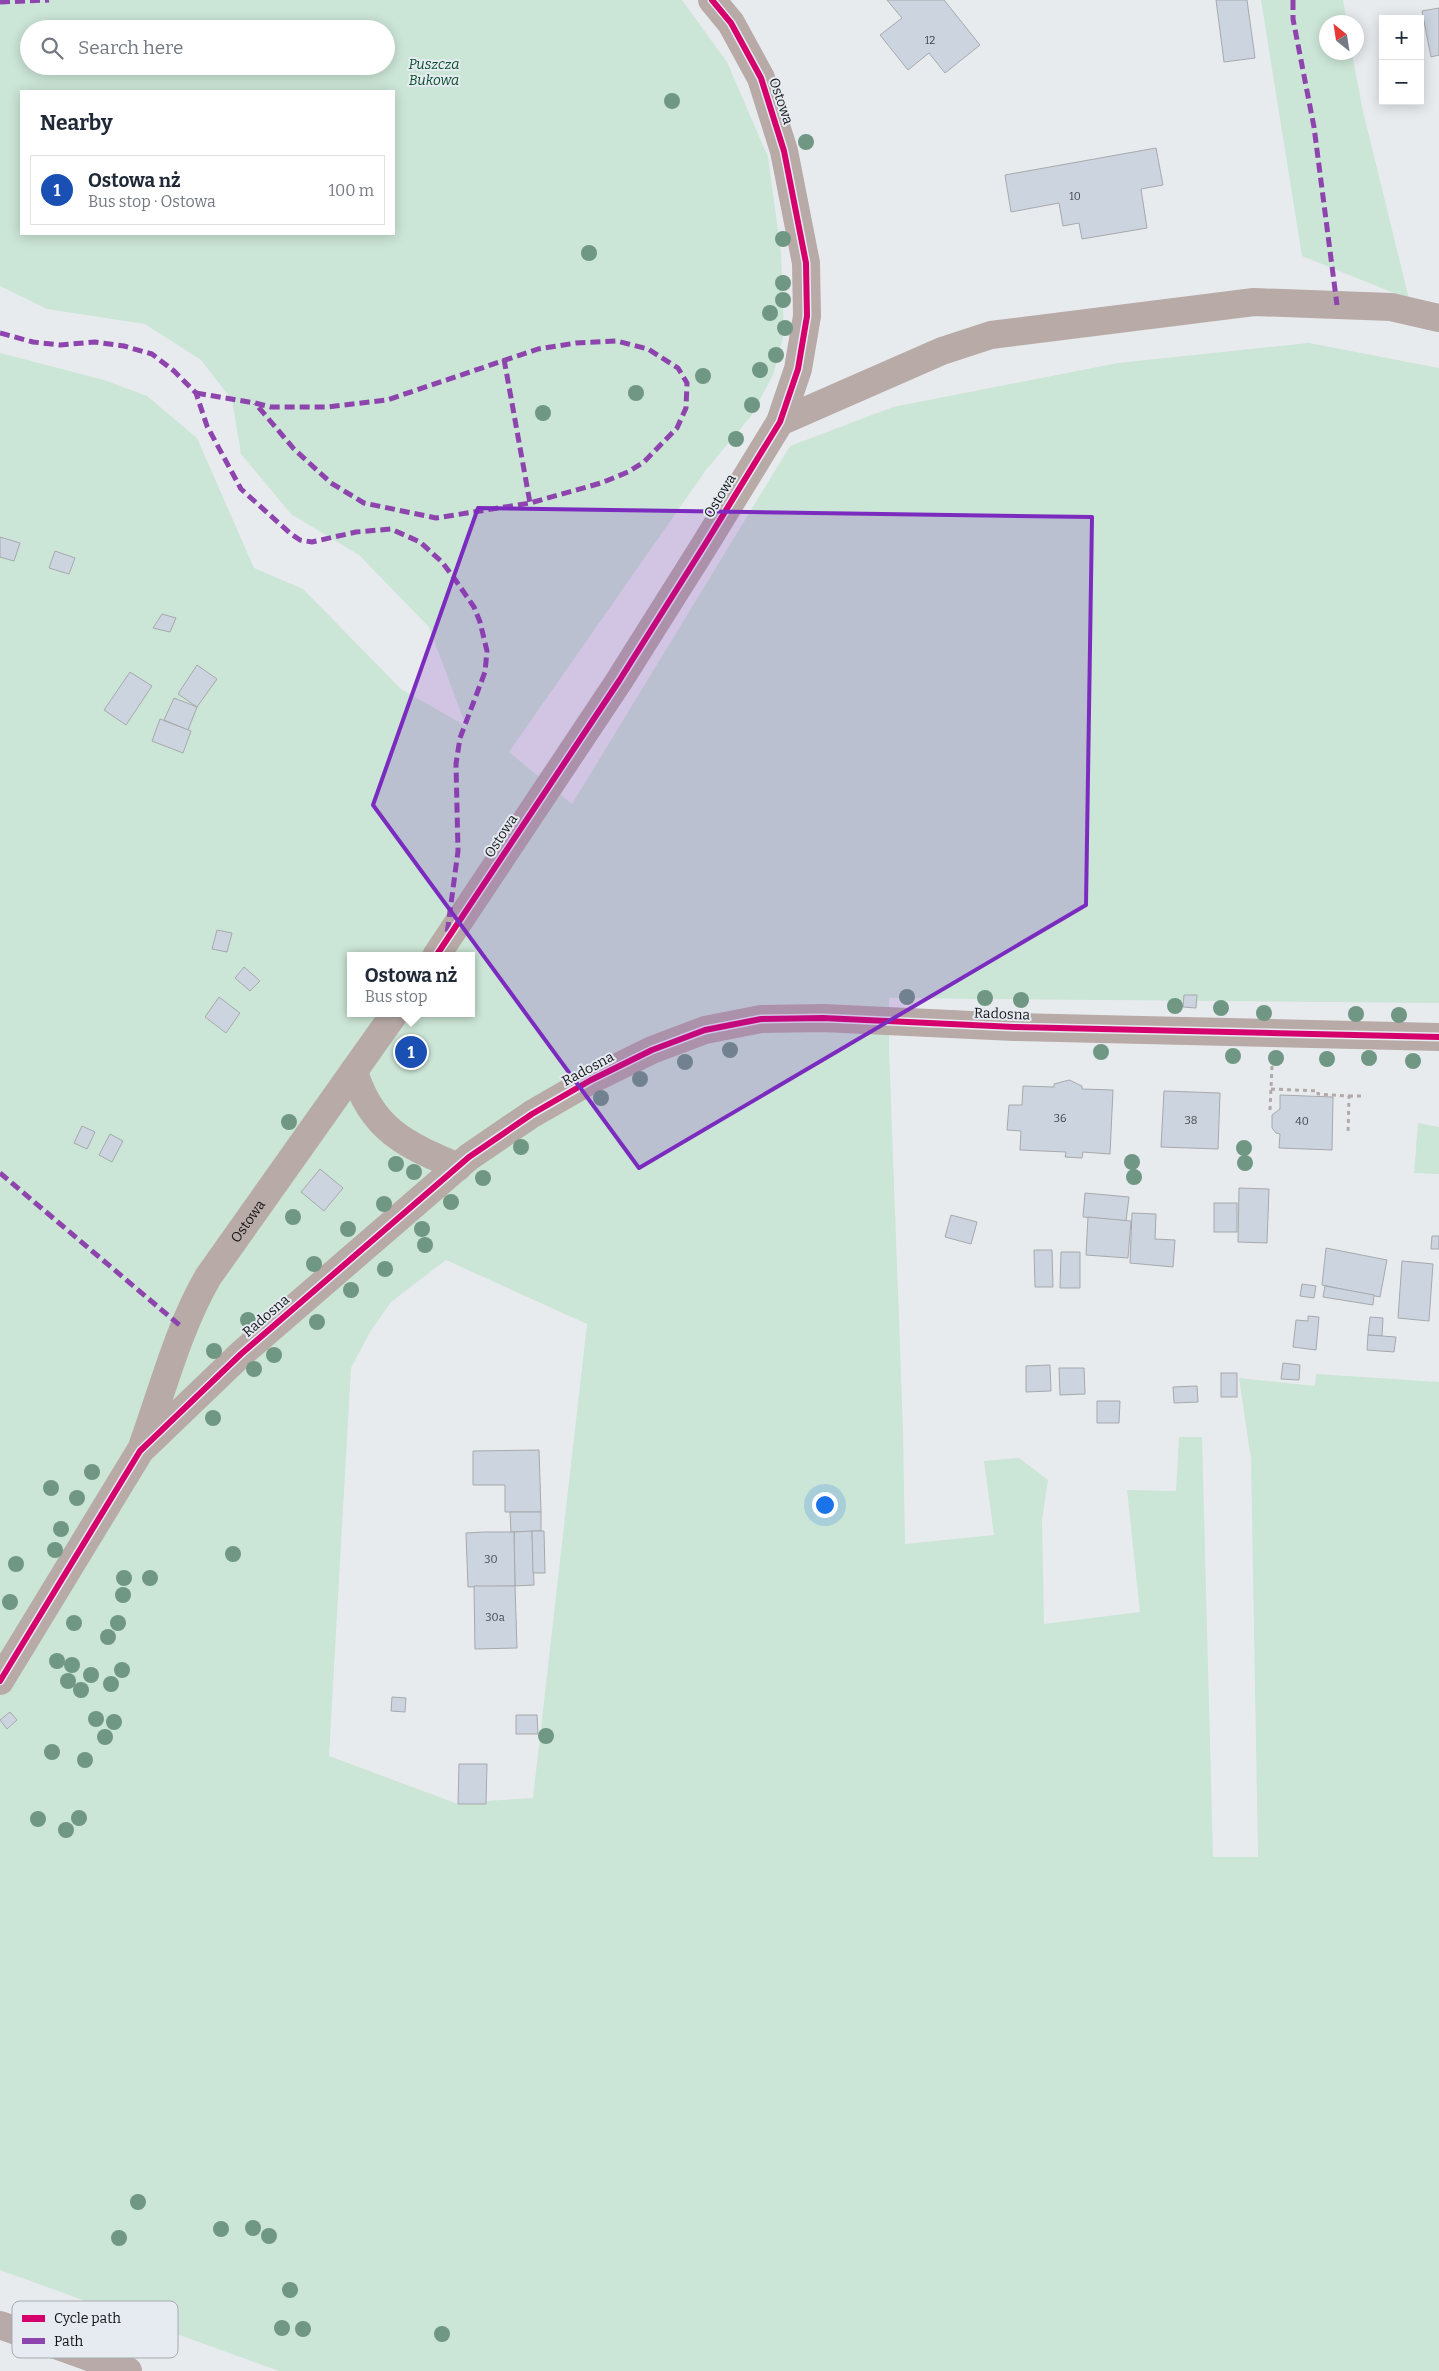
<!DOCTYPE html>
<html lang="en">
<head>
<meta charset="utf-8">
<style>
  body { margin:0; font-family:Bitter,serif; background:#f2f2f3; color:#1f2937 }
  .controls { position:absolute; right:15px; top:15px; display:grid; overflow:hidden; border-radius:0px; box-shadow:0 2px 12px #0003 }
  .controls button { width:45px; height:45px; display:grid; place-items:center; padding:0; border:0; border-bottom:1px solid #e0e1e3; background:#fff; color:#1f2937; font:25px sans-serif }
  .compass { position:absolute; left:1319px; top:15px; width:45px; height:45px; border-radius:50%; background:#fff; box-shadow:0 2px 12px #0003; rotate:330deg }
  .you { position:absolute; left:824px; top:1504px; width:18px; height:18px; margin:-12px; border:4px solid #fff; border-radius:50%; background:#1a73e8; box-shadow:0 0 0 8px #1a73e833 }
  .badge { display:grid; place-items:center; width:32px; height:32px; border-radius:50%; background:#1a73e8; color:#fff; font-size:16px; font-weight:700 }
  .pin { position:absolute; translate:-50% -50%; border:2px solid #fff; box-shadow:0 1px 5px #0006 }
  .popup { position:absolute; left:347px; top:952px; width:128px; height:65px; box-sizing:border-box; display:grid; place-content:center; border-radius:0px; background:#fff; filter:drop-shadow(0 1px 4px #0005); font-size:16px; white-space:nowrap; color:#747a83 }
  .popup b { font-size:19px; color:#1f2937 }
  .popup::after { content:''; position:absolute; left:50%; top:100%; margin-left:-10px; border:10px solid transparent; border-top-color:#fff }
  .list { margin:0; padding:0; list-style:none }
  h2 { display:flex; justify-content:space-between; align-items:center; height:65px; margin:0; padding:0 20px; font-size:21px }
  h2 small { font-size:16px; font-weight:400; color:#747a83 }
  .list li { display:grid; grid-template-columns:32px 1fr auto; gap:15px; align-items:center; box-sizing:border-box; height:70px; margin:0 10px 10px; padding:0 10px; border:1px solid #e0e1e3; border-radius:0px }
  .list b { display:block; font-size:19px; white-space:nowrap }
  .list p { margin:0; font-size:16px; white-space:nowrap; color:#747a83 }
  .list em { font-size:16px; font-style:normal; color:#747a83 }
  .icon { flex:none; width:28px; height:28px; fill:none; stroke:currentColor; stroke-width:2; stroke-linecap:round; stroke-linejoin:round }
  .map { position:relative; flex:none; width:1439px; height:2371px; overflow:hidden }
  .search { position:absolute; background:#fff; box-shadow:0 2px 12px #0003; left:20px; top:20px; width:375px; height:55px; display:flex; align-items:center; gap:12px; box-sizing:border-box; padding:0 18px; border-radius:28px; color:#747a83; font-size:19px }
  .panel { position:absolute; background:#fff; box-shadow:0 2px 12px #0003; left:20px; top:90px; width:375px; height:145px; border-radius:0px }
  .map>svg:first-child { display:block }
</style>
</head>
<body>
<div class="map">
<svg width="1439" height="2371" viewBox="0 0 1439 2371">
  <rect width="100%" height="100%" fill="#e8ebee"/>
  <g fill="#cbe5d6" fill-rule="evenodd">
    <path d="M0,0H682L727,62L768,157L781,252L784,334L773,375L751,416L706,470L509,752L572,804L790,446L893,407L1118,363L1309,343L1439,368V1003L889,998V1049L903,1429L905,1544L994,1535L984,1461L1019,1458L1048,1480L1042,1520L1044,1624L1140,1612L1127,1490L1176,1491L1179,1437H1202L1213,1857H1258L1251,1459L1239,1378L1315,1386L1316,1374L1439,1382V2371H279L0,2270V353L104,380L147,396L197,438L254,568L303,589L401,689L466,726L429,627L359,555L291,514L241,454L232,400L201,360L145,324L47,309L0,286ZM29,29H386V66H29ZM21,91H394V234H21ZM351,956H471V1013H351ZM446,1260L587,1324L533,1798L486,1801V1804H458L329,1756L351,1368L370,1332L391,1302Z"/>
    <path d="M1261,0H1343L1347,22H1326V52L1352,53L1362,107L1409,299L1302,256Z"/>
    <path d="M1418,1123L1439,1127V1174L1414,1173Z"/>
  </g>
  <g fill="#cbd4df" stroke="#a7a9ab">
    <path d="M887,0H944L980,45L945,73L929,53L908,70L880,35L902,18Z"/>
    <path d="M1216,0H1247L1255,58L1224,62Z"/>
    <path d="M1439,8V55L1431,57L1422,11Z"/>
    <path d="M1156,148L1163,185L1141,189L1147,228L1082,239L1079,223L1063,226L1059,203L1011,212L1005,175Z"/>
    <path d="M0,537L20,543L14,561L0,557Z"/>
    <path d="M55,551L75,558L69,574L49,568Z"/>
    <path d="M162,614L176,618L170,632L153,628Z"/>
    <path d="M197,665L217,679L197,707L178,694Z"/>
    <path d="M130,672L152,686L126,725L104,710Z"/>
    <path d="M174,698L197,707L188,730L164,720Z"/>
    <path d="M160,719L191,731L183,753L152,741Z"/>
    <path d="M217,930L232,933L227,952L212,949Z"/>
    <path d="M244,967L260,981L250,991L235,978Z"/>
    <path d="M1184,995H1197L1196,1008L1183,1007Z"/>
    <path d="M219,997L240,1013L226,1033L205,1017Z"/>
    <path d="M1069,1080L1082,1086V1089L1113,1090L1110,1154L1083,1152L1082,1158L1065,1157L1066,1152L1020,1150L1021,1131L1007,1130L1009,1105H1022L1023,1086L1054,1087V1084Z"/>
    <path d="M1164,1091L1220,1093L1218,1149L1161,1147Z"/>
    <path d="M1280,1095L1333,1097L1332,1150L1279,1148L1280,1134L1276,1133L1272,1128V1115L1280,1109Z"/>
    <path d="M82,1126L95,1132L87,1149L74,1143Z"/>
    <path d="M110,1134L123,1141L112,1162L99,1155Z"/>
    <path d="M320,1169L343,1188L324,1211L301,1192Z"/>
    <path d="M1239,1188L1269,1189L1267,1243L1238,1242Z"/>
    <path d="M1085,1193L1129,1197L1126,1221L1083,1217Z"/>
    <rect x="1214" y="1203" width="23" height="29"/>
    <path d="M1132,1213L1156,1214L1155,1239L1175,1240L1173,1267L1130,1263Z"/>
    <path d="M951,1215L977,1222L971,1244L945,1237Z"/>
    <path d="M1088,1217L1131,1221L1128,1258L1086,1255Z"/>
    <path d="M1432,1236H1439V1249H1431Z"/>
    <path d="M1326,1248L1387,1260L1380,1297L1322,1285Z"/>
    <path d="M1034,1250H1052L1053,1287H1035Z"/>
    <path d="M1061,1252H1080V1288H1060Z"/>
    <path d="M1402,1261L1433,1264L1429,1321L1398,1318Z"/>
    <path d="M1302,1284L1316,1286L1314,1298L1300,1296Z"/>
    <path d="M1325,1286L1374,1295L1373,1305L1323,1297Z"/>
    <path d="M1308,1316L1319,1317L1316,1350L1293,1347L1296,1320L1308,1321Z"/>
    <path d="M1370,1317L1383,1318L1382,1336L1368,1335Z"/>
    <path d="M1368,1335L1396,1337L1394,1352L1367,1350Z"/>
    <path d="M1283,1363L1300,1365L1299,1380L1281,1379Z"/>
    <path d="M1050,1365L1051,1391L1026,1392V1366Z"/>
    <path d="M1059,1368H1084L1085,1394L1060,1395Z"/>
    <rect x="1221" y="1373" width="16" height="24"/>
    <path d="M1197,1386L1198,1402L1174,1403L1173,1387Z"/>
    <path d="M1097,1401H1120L1119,1423H1097Z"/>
    <path d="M539,1450L541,1512H505V1485H473V1451Z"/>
    <path d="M510,1512H541V1531L511,1532Z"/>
    <path d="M532,1531L534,1585L515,1586L514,1532Z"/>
    <path d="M532,1531H544L545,1573H533Z"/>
    <path d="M484,1532H514L515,1586L468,1587L466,1533Z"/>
    <path d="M474,1586H515L517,1648L475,1649Z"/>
    <path d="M392,1697L406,1698L405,1712L391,1711Z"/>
    <path d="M10,1712L17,1720L7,1729L0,1720Z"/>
    <path d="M516,1715H537L538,1734H516Z"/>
    <path d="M459,1764H487L486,1804H458Z"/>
  </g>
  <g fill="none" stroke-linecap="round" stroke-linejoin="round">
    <g stroke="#b2aaa9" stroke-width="3" stroke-dasharray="4 4" stroke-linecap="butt">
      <path d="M1271,1089L1318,1091V1094L1349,1096L1348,1135"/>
      <path d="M1349,1096H1361"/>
      <path d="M1270,1110L1272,1066"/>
    </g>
    <g stroke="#b8aaa7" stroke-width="28">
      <path d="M780,422L942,351L991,335L1254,302L1391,307L1439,318"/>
      <path d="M436,956L619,681L704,546L780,422L798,369L807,316L806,263L784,151L761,78L731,23L712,0"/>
      <path d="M354,1071C371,1130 407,1145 458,1167"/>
      <path id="s1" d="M143,1444C163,1389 178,1329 208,1277L395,1013"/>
      <path d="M0,1681L140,1451L241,1354L469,1157L532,1114L591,1080L652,1050L705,1030L761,1019L823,1018L1014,1027L1439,1037"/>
    </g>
    <path stroke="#b8aaa9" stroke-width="28" d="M0,2325L128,2371"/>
    <g stroke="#8e44ad" stroke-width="5" stroke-dasharray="10 5" stroke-linecap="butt">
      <path d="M1293,0V19L1314,127L1337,305"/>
      <path d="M0,2L49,0"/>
      <path d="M0,333L33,342L60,345L95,342L124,346L152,354L174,371L196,393L207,426L241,489L291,534L300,540L312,542L356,532L391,529L420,542L442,562L454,578L474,607L480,622L487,651L485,672L460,738L456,764L458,851L447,934"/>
      <path d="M504,359L530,503"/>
      <path d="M196,393L255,403L271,407H327L387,400L538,349L576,343L617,341L648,349L678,368L687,383L686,408L677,428L644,462L628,472L601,483L530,503L436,518L364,503L331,483L294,449L255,403"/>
      <path d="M0,1173L183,1328"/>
    </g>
    <g stroke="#e5ebf1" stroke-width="9">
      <g id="cycleway">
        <path d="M436,956L619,681L704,546L780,422L798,369L807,316L806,263L784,151L761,78L731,23L712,0"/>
        <path d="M0,1681L140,1451L241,1354L469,1157L532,1114L591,1080L652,1050L705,1030L761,1019L823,1018L1014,1027L1439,1037"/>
      </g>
    </g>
    <use href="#cycleway" stroke="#d6006c" stroke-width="6"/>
  </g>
  <g fill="#6f9784">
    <circle cx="672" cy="101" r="8"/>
    <circle cx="806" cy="142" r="8"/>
    <circle cx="783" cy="239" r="8"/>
    <circle cx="589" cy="253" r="8"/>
    <circle cx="783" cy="283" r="8"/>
    <circle cx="783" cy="300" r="8"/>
    <circle cx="770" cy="313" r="8"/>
    <circle cx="785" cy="328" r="8"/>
    <circle cx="776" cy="355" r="8"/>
    <circle cx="760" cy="370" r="8"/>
    <circle cx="703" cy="376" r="8"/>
    <circle cx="636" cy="393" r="8"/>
    <circle cx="752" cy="405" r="8"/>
    <circle cx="543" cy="413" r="8"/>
    <circle cx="736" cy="439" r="8"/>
    <circle cx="907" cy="997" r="8"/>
    <circle cx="985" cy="998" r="8"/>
    <circle cx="1021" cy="1000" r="8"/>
    <circle cx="1175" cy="1006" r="8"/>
    <circle cx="1221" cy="1008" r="8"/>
    <circle cx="1264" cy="1013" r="8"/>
    <circle cx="1356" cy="1014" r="8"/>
    <circle cx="1399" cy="1015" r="8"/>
    <circle cx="730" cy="1050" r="8"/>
    <circle cx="1101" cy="1052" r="8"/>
    <circle cx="1233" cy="1056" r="8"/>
    <circle cx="1276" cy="1058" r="8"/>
    <circle cx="1369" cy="1058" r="8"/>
    <circle cx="1327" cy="1059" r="8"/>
    <circle cx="1413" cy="1061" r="8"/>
    <circle cx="685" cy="1062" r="8"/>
    <circle cx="640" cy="1079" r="8"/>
    <circle cx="601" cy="1098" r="8"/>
    <circle cx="289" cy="1122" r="8"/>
    <circle cx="521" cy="1147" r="8"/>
    <circle cx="1244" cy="1148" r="8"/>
    <circle cx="1132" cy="1162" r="8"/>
    <circle cx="1245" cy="1163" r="8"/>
    <circle cx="396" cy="1164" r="8"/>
    <circle cx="414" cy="1172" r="8"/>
    <circle cx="1134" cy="1177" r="8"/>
    <circle cx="483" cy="1178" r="8"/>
    <circle cx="451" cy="1202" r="8"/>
    <circle cx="384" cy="1204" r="8"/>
    <circle cx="293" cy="1217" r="8"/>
    <circle cx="348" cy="1229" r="8"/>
    <circle cx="422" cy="1229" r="8"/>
    <circle cx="425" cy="1245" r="8"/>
    <circle cx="314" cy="1264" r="8"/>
    <circle cx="385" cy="1269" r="8"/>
    <circle cx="351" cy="1290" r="8"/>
    <circle cx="248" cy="1320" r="8"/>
    <circle cx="317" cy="1322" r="8"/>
    <circle cx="214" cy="1351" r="8"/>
    <circle cx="274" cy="1355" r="8"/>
    <circle cx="254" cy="1369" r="8"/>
    <circle cx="213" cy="1418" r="8"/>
    <circle cx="92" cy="1472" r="8"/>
    <circle cx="51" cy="1488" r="8"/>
    <circle cx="77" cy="1498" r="8"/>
    <circle cx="61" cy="1529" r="8"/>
    <circle cx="55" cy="1550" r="8"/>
    <circle cx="233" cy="1554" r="8"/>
    <circle cx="16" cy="1564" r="8"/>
    <circle cx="124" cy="1578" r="8"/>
    <circle cx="150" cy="1578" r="8"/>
    <circle cx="123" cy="1595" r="8"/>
    <circle cx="10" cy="1602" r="8"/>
    <circle cx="74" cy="1623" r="8"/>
    <circle cx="118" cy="1623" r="8"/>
    <circle cx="108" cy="1637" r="8"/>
    <circle cx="57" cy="1661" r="8"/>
    <circle cx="72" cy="1665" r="8"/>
    <circle cx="122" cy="1670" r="8"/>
    <circle cx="91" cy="1675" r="8"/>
    <circle cx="68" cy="1681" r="8"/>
    <circle cx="111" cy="1684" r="8"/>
    <circle cx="81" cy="1690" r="8"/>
    <circle cx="96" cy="1719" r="8"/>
    <circle cx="114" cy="1722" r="8"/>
    <circle cx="546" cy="1736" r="8"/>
    <circle cx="105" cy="1737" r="8"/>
    <circle cx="52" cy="1752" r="8"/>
    <circle cx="85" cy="1760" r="8"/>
    <circle cx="79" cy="1818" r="8"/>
    <circle cx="38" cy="1819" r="8"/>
    <circle cx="66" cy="1830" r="8"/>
    <circle cx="138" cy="2202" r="8"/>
    <circle cx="253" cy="2228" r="8"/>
    <circle cx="221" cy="2229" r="8"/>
    <circle cx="269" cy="2236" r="8"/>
    <circle cx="119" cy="2238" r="8"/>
    <circle cx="290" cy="2290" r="8"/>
    <circle cx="282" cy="2328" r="8"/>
    <circle cx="303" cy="2329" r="8"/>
    <circle cx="442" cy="2334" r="8"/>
  </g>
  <path fill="#7b2cbf" fill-opacity="0.2" stroke="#7b2cbf" stroke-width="4" stroke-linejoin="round" d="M478,508L1092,517L1086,905L639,1168L373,805Z"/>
  <g text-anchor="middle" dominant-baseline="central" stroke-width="4" stroke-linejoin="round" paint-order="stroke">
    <g font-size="11" fill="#424549">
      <text x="930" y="40">12</text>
      <text x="1075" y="196">10</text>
      <text x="1060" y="1118">36</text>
      <text x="1191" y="1120">38</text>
      <text x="1302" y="1121">40</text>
      <text x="491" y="1559">30</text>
      <text x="495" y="1617">30a</text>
    </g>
    <g font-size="14" font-style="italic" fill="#0c522e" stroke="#e5ebf1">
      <text x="434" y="64">Puszcza<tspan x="434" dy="16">Bukowa</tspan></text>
    </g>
    <g font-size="14" fill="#141517" stroke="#e5ebf1">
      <text transform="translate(781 101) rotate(71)">Ostowa</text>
      <text transform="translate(720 496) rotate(-59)">Ostowa</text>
      <text transform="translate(501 836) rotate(-57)">Ostowa</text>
      <text transform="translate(1002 1014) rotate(2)">Radosna</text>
      <text transform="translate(588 1069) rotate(-28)">Radosna</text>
      <text stroke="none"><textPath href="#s1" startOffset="248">Ostowa</textPath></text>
      <text transform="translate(266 1316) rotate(-41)">Radosna</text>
    </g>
  </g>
  <rect x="12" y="2301" width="166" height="57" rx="8" fill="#e5ebf1" stroke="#a6abb0" stroke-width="1"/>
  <rect x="22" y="2315" width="23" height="7" fill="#d6006c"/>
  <rect x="22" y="2338" width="23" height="6" fill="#8e44ad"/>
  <g font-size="14" fill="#141517">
    <text x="54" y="2323">Cycle path</text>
    <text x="54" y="2346">Path</text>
  </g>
</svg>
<div class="controls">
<button>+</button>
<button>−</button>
</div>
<svg class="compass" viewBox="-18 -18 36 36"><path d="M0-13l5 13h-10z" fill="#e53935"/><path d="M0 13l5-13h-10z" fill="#747a83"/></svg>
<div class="you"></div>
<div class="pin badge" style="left:411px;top:1052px;background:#1a4fb4">1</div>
<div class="popup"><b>Ostowa nż</b>Bus stop</div>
<div class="search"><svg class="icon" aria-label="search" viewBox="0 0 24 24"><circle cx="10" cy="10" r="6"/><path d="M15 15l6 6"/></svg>Search here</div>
<section class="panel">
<h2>Nearby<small></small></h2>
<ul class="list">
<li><span class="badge" style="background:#1a4fb4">1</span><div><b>Ostowa nż</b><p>Bus stop · Ostowa</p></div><em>100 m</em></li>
</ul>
</section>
</div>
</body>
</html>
